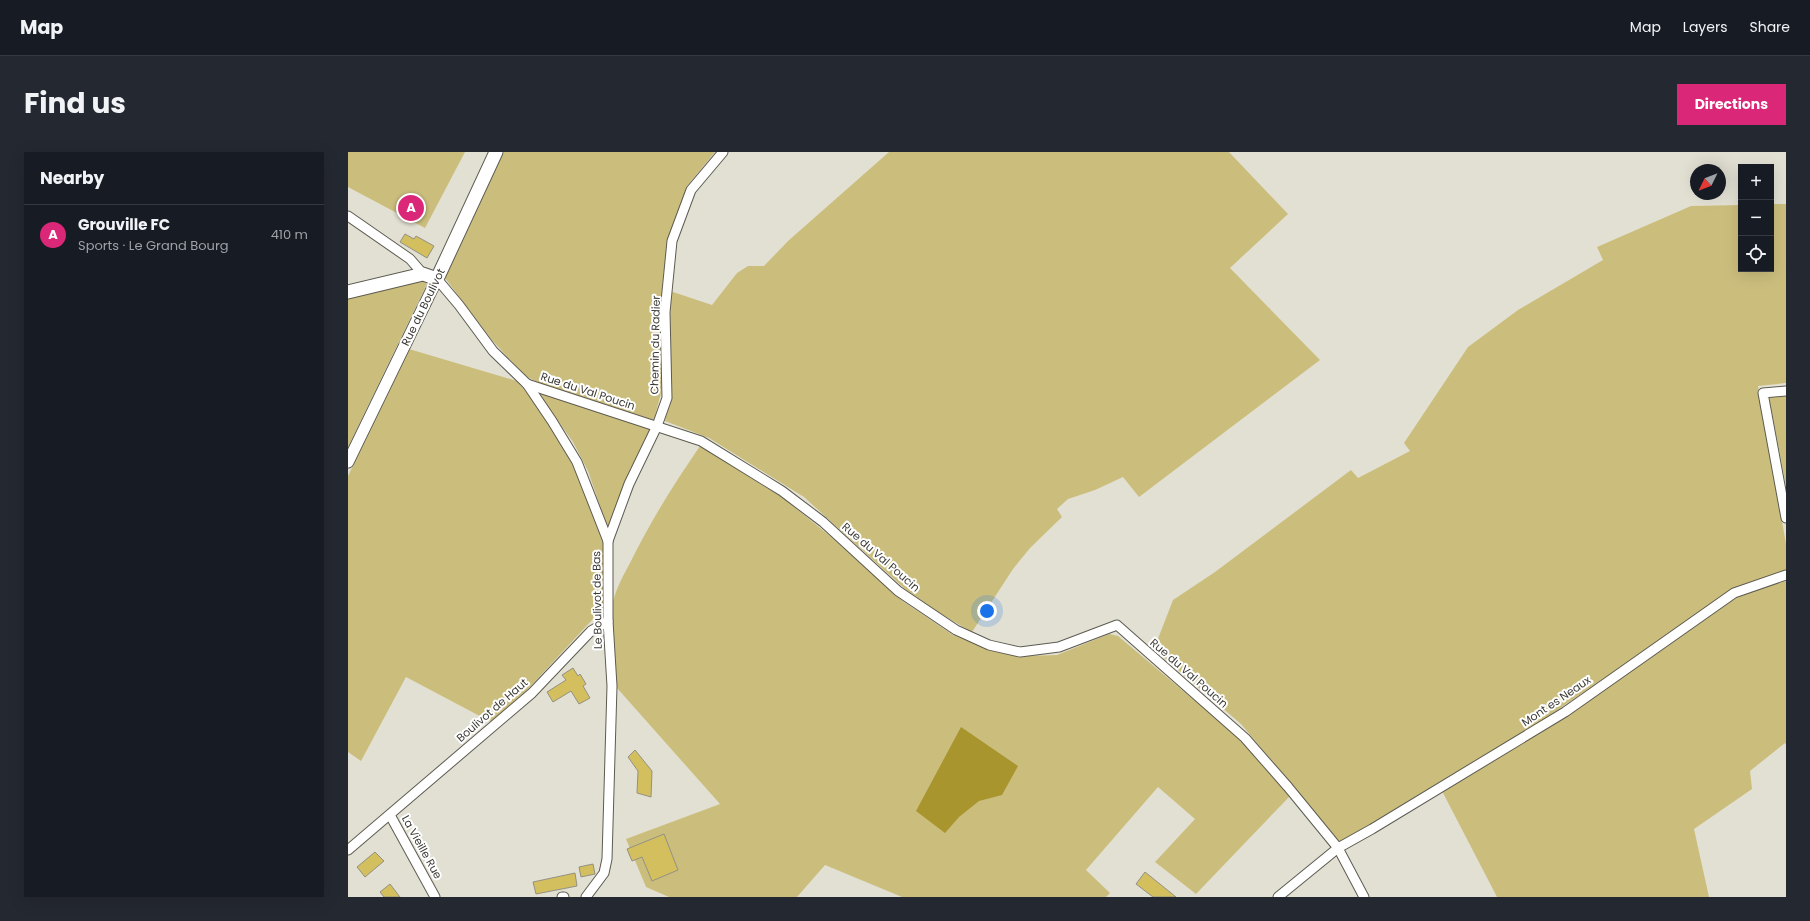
<!DOCTYPE html>
<html lang="en">
<head>
<meta charset="utf-8">
<style>
  body { margin:0; font-family:Poppins,sans-serif; background:#242831; color:#f1f3f6 }
  .controls { position:absolute; right:12px; top:12px; display:grid; overflow:hidden; border-radius:0px; box-shadow:0 4px 16px #0002 }
  .controls button { width:36px; height:36px; display:grid; place-items:center; padding:0; border:0; border-bottom:1px solid #363941; background:#171b24; color:#f1f3f6; font:20px sans-serif }
  .compass { position:absolute; left:1342px; top:12px; width:36px; height:36px; border-radius:50%; background:#171b24; box-shadow:0 4px 16px #0002; rotate:227deg }
  .you { position:absolute; left:639px; top:459px; width:14px; height:14px; margin:-10px; border:3px solid #fff; border-radius:50%; background:#1a73e8; box-shadow:0 0 0 6px #1a73e833 }
  .badge { display:grid; place-items:center; width:26px; height:26px; border-radius:50%; background:#db2777; color:#fff; font-size:13px; font-weight:700 }
  .pin { position:absolute; translate:-50% -50%; border:2px solid #fff; box-shadow:0 1px 4px #0006 }
  .list { margin:0; padding:0; list-style:none }
  h2 { display:flex; justify-content:space-between; align-items:center; height:52px; margin:0; padding:0 16px; font-size:17px }
  h2 small { font-size:13px; font-weight:400; color:#9ea1a6 }
  .list li { display:grid; grid-template-columns:26px 1fr auto; gap:12px; align-items:center; box-sizing:border-box; height:60px; padding:0 16px; border-top:1px solid #363941 }
  .list b { display:block; font-size:15px; white-space:nowrap }
  .list p { margin:0; font-size:13px; white-space:nowrap; color:#9ea1a6 }
  .list em { font-size:13px; font-style:normal; color:#9ea1a6 }
  .icon { flex:none; width:22px; height:22px; fill:none; stroke:currentColor; stroke-width:2; stroke-linecap:round; stroke-linejoin:round }
  .map { position:relative; flex:none; width:1438px; height:745px; overflow:hidden; border-radius:0px }
  header { display:flex; align-items:center; gap:24px; box-sizing:border-box; height:56px; padding:0 20px; background:#171b24; border-bottom:1px solid #363941 }
  header strong { font-size:19px }
  nav { display:flex; gap:22px; margin-inline-start:auto; font-size:14px }
  .intro { display:flex; align-items:center; justify-content:space-between; box-sizing:border-box; height:96px; padding:0 24px }
  h1 { margin:0; font-size:28px }
  .button { padding:10px 18px; border-radius:0px; background:#db2777; color:#fff; font-size:14px; font-weight:700 }
  main { display:flex; gap:24px; padding:0 24px }
  aside { flex:1; background:#171b24; border-radius:0px; box-shadow:0 4px 16px #0002 }
  .map>svg:first-child { display:block }
</style>
</head>
<body>
<header>
<strong>Map</strong>
<nav><a>Map</a><a>Layers</a><a>Share</a></nav>
</header>
<div class="intro"><h1>Find us</h1><a class="button">Directions</a></div>
<main>
<aside>
<h2>Nearby<small></small></h2>
<ul class="list">
<li><span class="badge">A</span><div><b>Grouville FC</b><p>Sports · Le Grand Bourg</p></div><em>410 m</em></li>
</ul>
</aside>
<div class="map">
<svg width="1438" height="745" viewBox="0 0 1438 745">
  <rect width="100%" height="100%" fill="#e2e0d3"/>
  <g fill="#cbbe7d">
    <path d="M0,0H117L77,76L0,35Z"/>
    <path d="M156,0H367L339,34L319,93L314,135L313,241L306,268L196,233L177,224L143,187L97,126Z"/>
    <path d="M541,0H881L940,62L882,116L972,208L791,345L775,325L747,338L720,347L709,357L714,365L682,396L665,417L624,480L591,461L557,437L456,345L361,286L317,269L323,240L322,139L364,153L389,121L400,114H416L440,89Z"/>
    <path d="M1423,52H1438V231L1410,234L1438,392V418L1385,438L1186,574L992,690L893,572L806,497L825,448L867,420L1003,318L1010,326L1062,299L1056,291L1120,195L1170,158L1255,108L1249,95L1343,54L1393,53V117H1423Z"/>
    <path d="M75,129L79,132L0,295V145Z"/>
    <path d="M61,197L169,229L182,245L204,275L224,307L248,363L255,390L257,454L180,537L143,570L58,525L13,609L0,600V324Z"/>
    <path d="M190,241L305,276L261,380L240,319L225,290Z"/>
    <path d="M1438,243V334L1421,245Z"/>
    <path d="M352,294L435,346L482,384L556,450L605,483L643,497L675,504L709,503L761,482L770,484L878,575L904,600L942,644L848,742L807,710L847,667L810,635L738,718L762,741L758,745H554L477,713L449,745H321L298,735L278,687L372,652L269,536L264,456C266,440 274,426 282,411C302,370 326,332 352,294Z"/>
    <path d="M1438,429V593L1437,591L1402,619L1404,637L1346,677L1361,745H1149L1094,639L1388,444Z"/>
  </g>
  <path fill="#a8952d" d="M613,575L670,614L654,643L631,649L611,665L597,681L568,659Z"/>
  <g fill="#d3bf5d" stroke="#939185">
    <path d="M57,82L66,87L68,84L86,94L79,106L52,90Z"/>
    <path d="M225,516L230,524L232,522L238,532L235,534L242,546L231,552L223,539L205,550L199,540L218,528L214,523Z"/>
    <path d="M287,598L304,619L303,645L289,641L290,619L280,605Z"/>
    <path d="M316,682L330,718L304,729L294,705L284,709L279,697Z"/>
    <path d="M27,700L36,709L17,725L9,715Z"/>
    <path d="M245,712L247,722L233,725L231,715Z"/>
    <path d="M797,720L828,745H805L788,732Z"/>
    <path d="M227,721L229,734L188,742L185,730Z"/>
    <path d="M42,732L52,745H36L32,740Z"/>
  </g>
  <g fill="none" stroke-linecap="round" stroke-linejoin="round">
    <g stroke="#5d5b50" stroke-width="11">
      <g id="minor">
        <path d="M0,64L62,107L75,122"/>
        <path d="M89,127L111,153L145,199L179,232L204,269L229,310L260,389V469L264,534L259,707L256,721L238,745"/>
        <path d="M179,232L353,289L434,339L475,370L550,439L608,478L641,493L672,500L711,495L769,473L897,586L940,635L990,696L1016,745"/>
        <path d="M1438,239L1415,241L1438,366"/>
        <path d="M260,389L281,332L309,274L319,246L317,160L324,89L343,38L375,0"/>
        <path d="M42,663L87,745"/>
        <path d="M0,698L184,541L243,479L260,469"/>
        <path d="M214,745H216"/>
        <path d="M930,745L990,696L1024,677L1217,560L1386,441L1438,423"/>
      </g>
    </g>
    <g stroke="#5d5b50" stroke-width="13">
      <path id="tertiary" d="M0,310L89,127"/>
    </g>
    <g stroke="#5d5b50" stroke-width="15">
      <path id="secondary" d="M0,140L75,122L89,127L148,0"/>
    </g>
    <use href="#minor" stroke="#fff" stroke-width="9"/>
    <use href="#tertiary" stroke="#fff" stroke-width="11"/>
    <use href="#secondary" stroke="#fff" stroke-width="13"/>
  </g>
  <g text-anchor="middle" dominant-baseline="central" stroke-width="4" stroke-linejoin="round" paint-order="stroke">
    <g font-size="11" fill="#3b3a35" stroke="#fff">
      <text transform="translate(75 155) rotate(-64)">Rue du Boulivot</text>
      <text transform="translate(307 193) rotate(-89)">Chemin du Radier</text>
      <text transform="translate(240 239) rotate(18)">Rue du Val Poucin</text>
      <text transform="translate(533 405) rotate(41)">Rue du Val Poucin</text>
      <text transform="translate(249 448) rotate(-91)">Le Boulivot de Bas</text>
      <text transform="translate(841 521) rotate(41)">Rue du Val Poucin</text>
      <text transform="translate(1208 549) rotate(-34)">Mont es Neaux</text>
      <text transform="translate(144 558) rotate(-41)">Boulivot de Haut</text>
      <text transform="translate(74 695) rotate(61)">La Vieille Rue</text>
    </g>
  </g>
</svg>
<div class="controls">
<button>+</button>
<button>−</button>
<button><svg class="icon" aria-label="locate" viewBox="0 0 24 24"><circle cx="12" cy="12" r="6"/><path d="M12 2v4M12 18v4M2 12h4M18 12h4"/></svg></button>
</div>
<svg class="compass" viewBox="-18 -18 36 36"><path d="M0-13l5 13h-10z" fill="#e53935"/><path d="M0 13l5-13h-10z" fill="#9ea1a6"/></svg>
<div class="you"></div>
<div class="pin badge" style="left:63px;top:56px">A</div>
</div>
</main>
</body>
</html>
